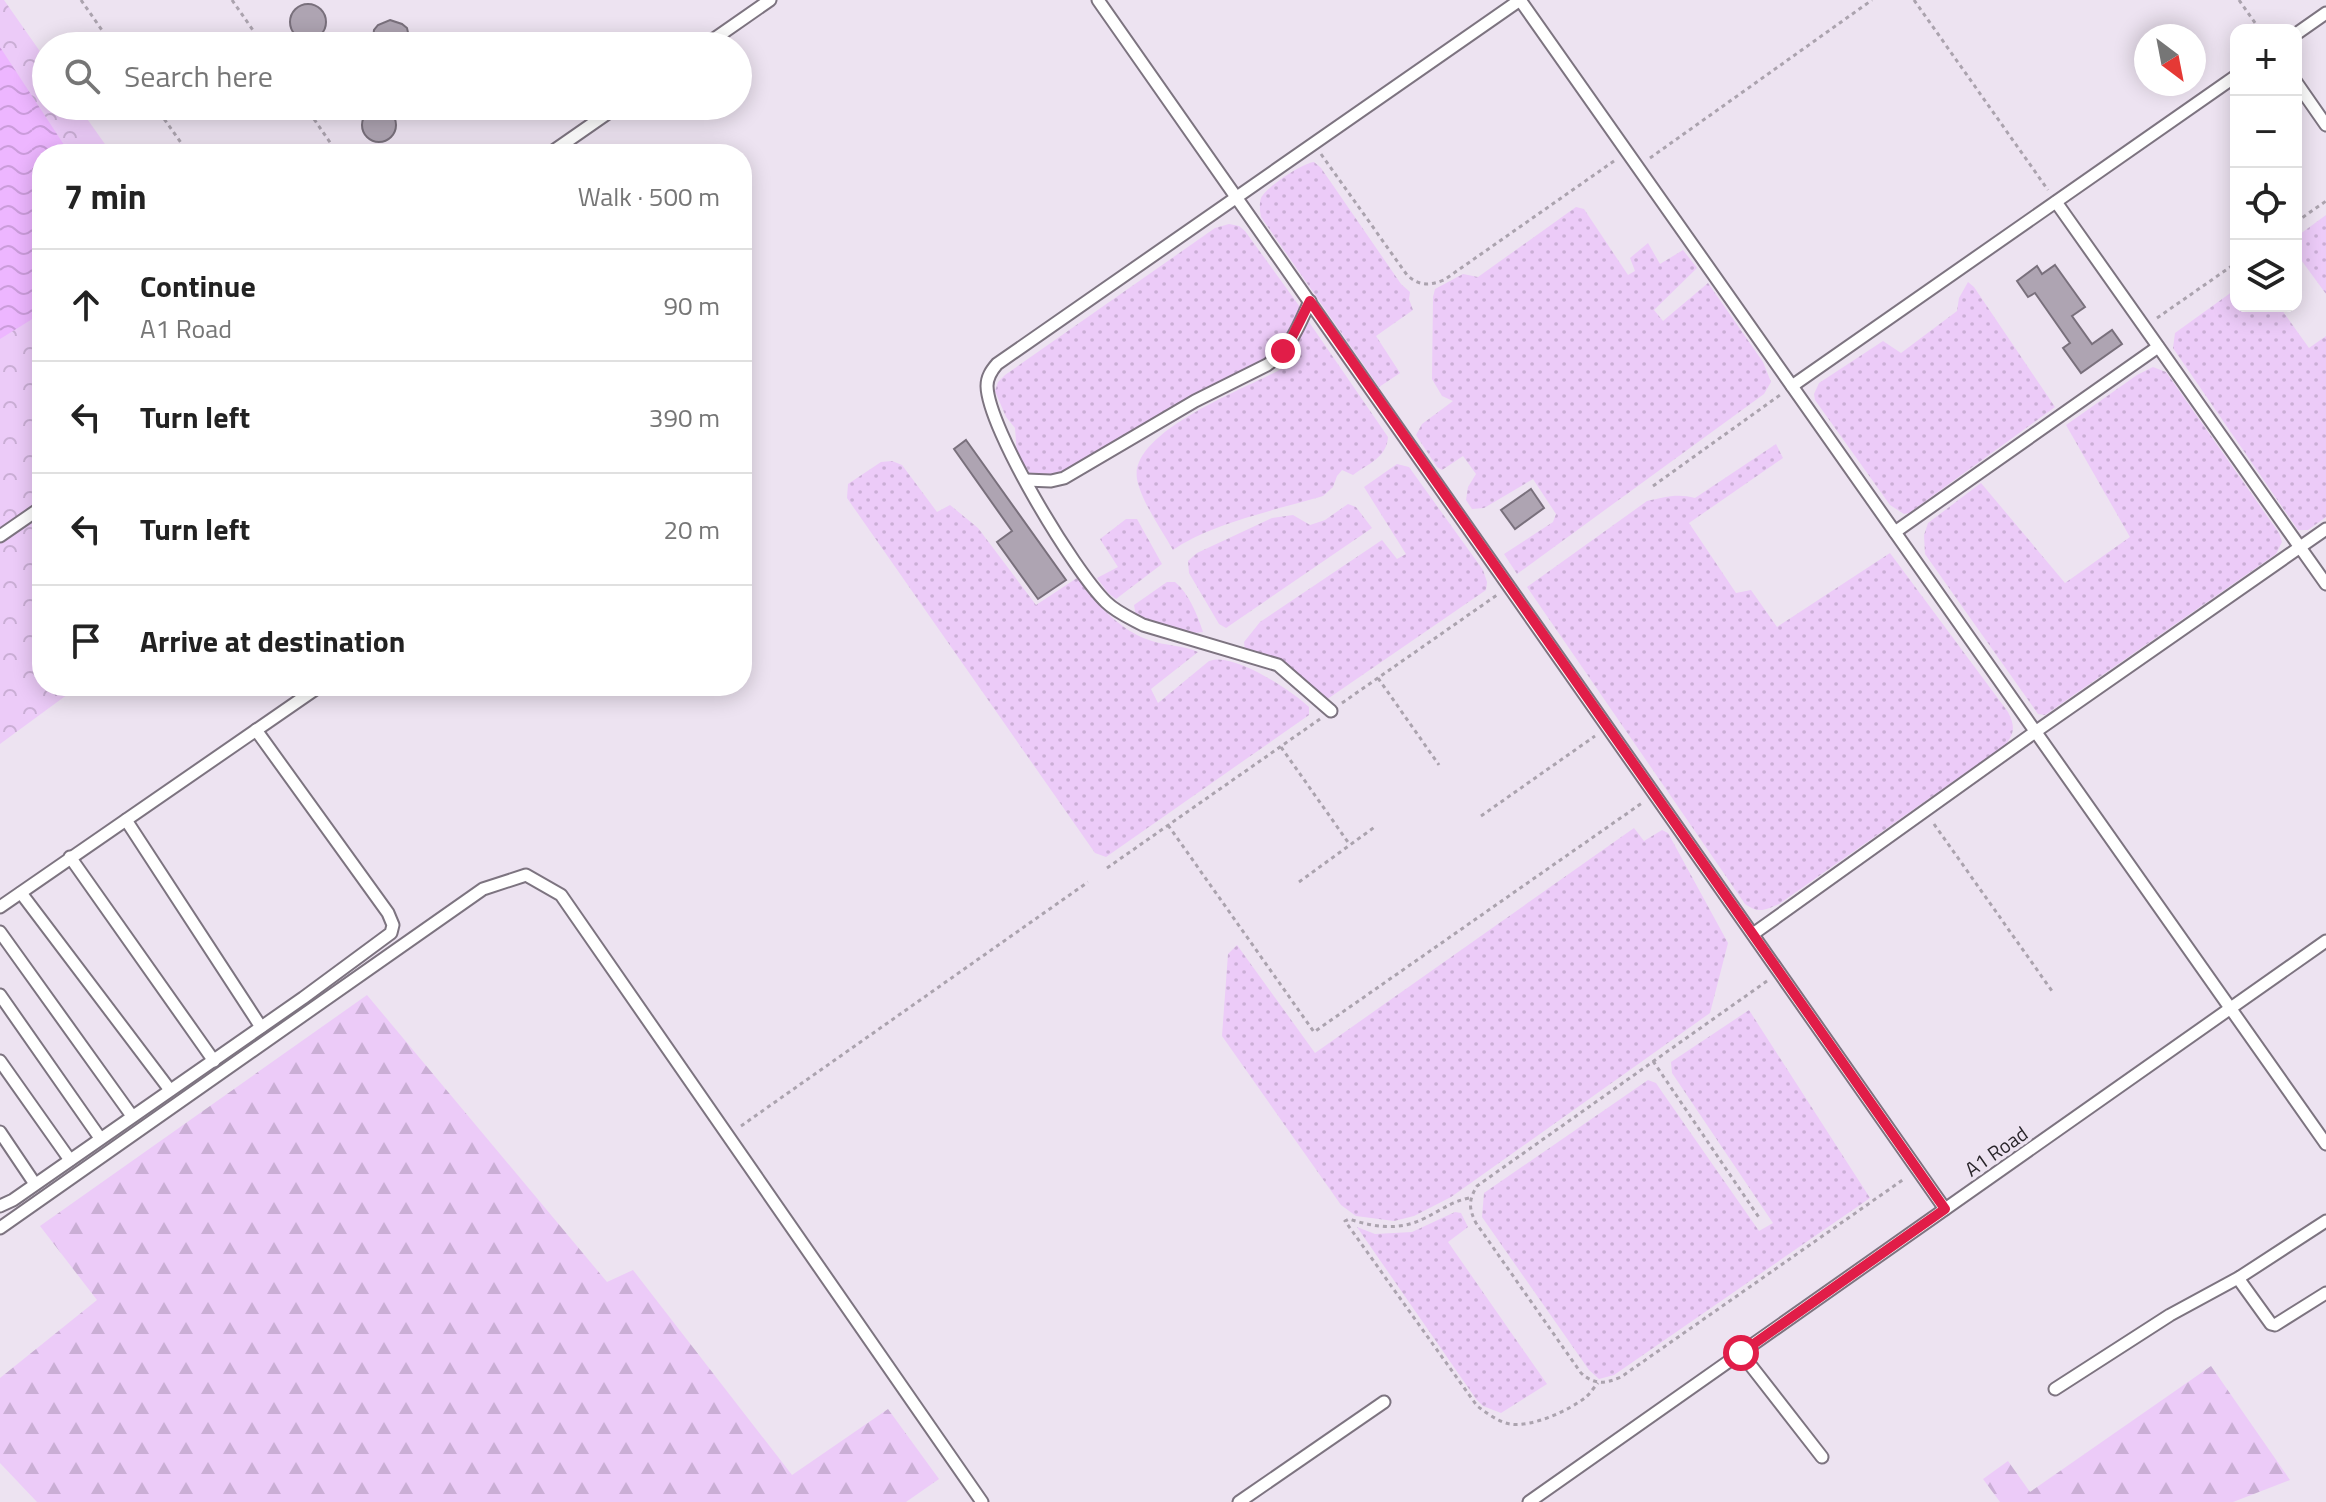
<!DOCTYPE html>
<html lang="en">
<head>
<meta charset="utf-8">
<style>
  body { margin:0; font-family:"Titillium Web",sans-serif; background:#f6f6f6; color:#222 }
  .controls { position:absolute; right:24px; top:24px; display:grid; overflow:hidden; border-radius:16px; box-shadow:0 4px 20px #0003 }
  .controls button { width:72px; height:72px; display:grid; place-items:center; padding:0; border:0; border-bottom:2px solid #e0e0e0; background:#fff; color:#222; font:40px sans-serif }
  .compass { position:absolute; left:2134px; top:24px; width:72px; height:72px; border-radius:50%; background:#fff; box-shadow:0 4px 20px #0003; rotate:148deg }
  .stop { position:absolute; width:24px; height:24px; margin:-18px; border:6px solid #e11d48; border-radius:50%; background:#fff }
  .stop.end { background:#e11d48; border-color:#fff; box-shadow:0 2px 8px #0008 }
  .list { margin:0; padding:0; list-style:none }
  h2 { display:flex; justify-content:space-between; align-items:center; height:104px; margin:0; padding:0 32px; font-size:34px }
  h2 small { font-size:26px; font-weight:400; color:#767676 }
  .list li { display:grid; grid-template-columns:52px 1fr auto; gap:24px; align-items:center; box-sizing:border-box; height:112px; padding:0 32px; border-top:2px solid #e0e0e0 }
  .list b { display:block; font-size:30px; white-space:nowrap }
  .list p { margin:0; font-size:26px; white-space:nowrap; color:#767676 }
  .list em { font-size:26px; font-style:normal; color:#767676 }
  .icon { flex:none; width:44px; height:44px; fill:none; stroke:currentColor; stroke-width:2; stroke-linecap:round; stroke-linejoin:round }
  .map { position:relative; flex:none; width:2326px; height:1502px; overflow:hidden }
  .search { position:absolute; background:#fff; box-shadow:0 4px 20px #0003; left:32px; top:32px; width:720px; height:88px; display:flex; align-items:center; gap:20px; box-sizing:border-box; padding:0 28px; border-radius:44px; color:#767676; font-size:30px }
  .panel { position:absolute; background:#fff; box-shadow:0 4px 20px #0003; left:32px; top:144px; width:720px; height:552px; border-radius:32px }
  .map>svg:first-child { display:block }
</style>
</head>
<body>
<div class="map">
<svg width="2326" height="1502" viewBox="0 0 2326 1502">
  <defs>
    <pattern id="grass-dots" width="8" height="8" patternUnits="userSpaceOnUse" patternTransform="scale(2)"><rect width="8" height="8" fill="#eccbf8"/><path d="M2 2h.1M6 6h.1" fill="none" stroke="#caaed5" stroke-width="1.8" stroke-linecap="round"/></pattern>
    <pattern id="forest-firs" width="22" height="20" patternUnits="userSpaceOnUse" patternTransform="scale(2)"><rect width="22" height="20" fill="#eccbf8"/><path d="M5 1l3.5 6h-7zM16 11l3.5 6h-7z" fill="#caaed5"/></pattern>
    <pattern id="park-crowns" width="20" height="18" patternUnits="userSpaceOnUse" patternTransform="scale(2)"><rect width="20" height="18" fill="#eccbf8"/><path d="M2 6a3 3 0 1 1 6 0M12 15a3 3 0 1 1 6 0" fill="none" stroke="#caaed5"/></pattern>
    <pattern id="water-waves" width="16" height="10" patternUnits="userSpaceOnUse" patternTransform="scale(2)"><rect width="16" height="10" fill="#edb6ff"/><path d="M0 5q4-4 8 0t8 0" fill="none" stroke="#cb9cdb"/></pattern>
  </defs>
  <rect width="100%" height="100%" fill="#ede3f1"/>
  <g fill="url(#grass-dots)">
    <path d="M1314,162L1321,168L1401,284L1410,292L1409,299L1413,310L1376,336L1400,373L1379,387L1261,217C1260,212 1259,204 1261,198C1266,187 1303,163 1314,162Z"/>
    <path d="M1576,207L1584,209L1628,275L1635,271L1630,258L1648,243L1660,264L1683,250L1697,268L1654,310L1663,321L1708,283L1763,362L1771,382L1764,394L1517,574L1504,554L1553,522L1556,514L1533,479L1484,508L1472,509L1466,500L1468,487L1476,474L1463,456L1442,470L1437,467L1416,435L1422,424L1453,401L1442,396L1432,379L1433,297L1435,289L1463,274L1478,277Z"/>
    <path d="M2326,215V294L2296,253V237Z"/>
    <path d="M1229,224L1239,226L1245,231L1300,307L1290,334L1276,353L1259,366L1164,413L1100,453L1058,476H1032L1017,454L1015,428L1006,417L995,391L998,382L1005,375L1215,228Z"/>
    <path d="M1968,282L1974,287L2055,407L1909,513L1904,514L1890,505L1815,400L1814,394L1819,383L1883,341L1901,353L1957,311L1959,298Z"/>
    <path d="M2236,289V306H2279L2309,348L2326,336V517L2308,530H2298L2173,348L2175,333Z"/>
    <path d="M1309,322L1388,437C1387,457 1368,464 1353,475L1342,470L1337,476L1333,487L1323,496C1279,509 1209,524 1173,550C1162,530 1141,501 1137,479C1129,431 1248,388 1283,368C1294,354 1299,337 1309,322Z"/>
    <path d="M2153,367L2166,372L2279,533L2282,542L2276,554L2045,715L2038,714L1925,554L1924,535L1928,523L1981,483L2065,583L2130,537L2066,425L2137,375Z"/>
    <path d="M1776,444L1783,458L1689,523L1736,593L1751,590L1777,627L1890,553L2008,712C2015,726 2015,733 2005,745L1779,904C1765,910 1759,914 1745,904L1527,587L1647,501C1664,497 1678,493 1695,498Z"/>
    <path d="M892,461L902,465L937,512L950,505L978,528L1036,605L1077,578C1095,602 1119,630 1149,640C1165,646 1183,645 1198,652L1151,689L1158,703L1209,661C1232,651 1291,690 1309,707V715L1106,857L1095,853L847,498L848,484L881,462Z"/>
    <path d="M1397,464L1409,467L1483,570L1487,582L1486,590L1326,700L1245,650L1244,642L1260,622L1382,540L1397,559L1406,554L1364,487Z"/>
    <path d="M1348,504L1356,507L1372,528L1226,628L1219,624L1189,573L1188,561L1197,553L1272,518L1293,515L1310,525L1325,520Z"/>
    <path d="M1126,519H1137L1162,564L1116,599L1108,593L1097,578L1118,567L1100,539Z"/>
    <path d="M1167,582H1175C1189,594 1197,614 1203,632L1195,633L1136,616L1134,605Z"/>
    <path d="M1634,828L1644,841L1662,830L1668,833L1728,943L1710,1013L1451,1197L1414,1216L1394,1221L1356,1216L1341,1205L1222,1036L1228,954L1237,945L1315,1053Z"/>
    <path d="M1749,1010L1870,1198L1614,1375L1599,1379L1589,1370L1482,1217L1484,1193L1648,1080L1656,1083L1660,1089L1759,1231L1773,1223L1672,1073L1671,1062Z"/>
    <path d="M1455,1212L1461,1213L1468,1227L1448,1242L1547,1384L1501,1413L1483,1406L1476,1399L1357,1227L1375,1234L1412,1232Z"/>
  </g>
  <g fill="url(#forest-firs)">
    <path d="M367,995L607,1282L633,1270L792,1475L888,1409L939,1479L906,1502H37L0,1463V1378L97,1300L40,1226Z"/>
    <path d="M2211,1366L2290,1480L2233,1502H2000L1983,1479L2008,1461L2030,1492Z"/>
  </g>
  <path fill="url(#park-crowns)" d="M0,0H4L46,60V106H78L112,154H42V686H79L0,744Z"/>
  <path fill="url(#water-waves)" d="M0,47L70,154H42V313L0,339Z"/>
  <g fill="#aea4b2" stroke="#79707c" stroke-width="2">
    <circle cx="308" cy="22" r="18"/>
    <path d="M390,20L402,24L407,28L411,46H372L374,30L378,25Z"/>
    <circle cx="379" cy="125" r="17"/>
    <path d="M2055,265L2085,307L2072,316L2092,344L2112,330L2122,344L2081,373L2063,348L2070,343L2035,293L2028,297L2017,281L2037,266L2042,274Z"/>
    <path d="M966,440L1066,580L1038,599L997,542L1012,531L954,449Z"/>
    <path d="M1531,489L1544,508L1515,529L1501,510Z"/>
  </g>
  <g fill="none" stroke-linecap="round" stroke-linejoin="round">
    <g stroke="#7d7480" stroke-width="15">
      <g id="service">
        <path d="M1098,0L1945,1209"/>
        <path d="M1520,0L2326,1144"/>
        <path d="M2296,34L2326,13"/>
        <path d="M704,46L770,0"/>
        <path d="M2296,82L2326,125"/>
        <path d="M549,154L618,106"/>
        <path d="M2056,202L2326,584"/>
        <path d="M1792,386L2236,76"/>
        <path d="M1026,480L1051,481L1064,478L1195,401L1267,365C1290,350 1299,325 1310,301"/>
        <path d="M1895,532L2158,347"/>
        <path d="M0,536L42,507"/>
        <path d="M1331,711L1278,665L1143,625C1130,618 1116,612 1106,602C1074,571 988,429 987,386C987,377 991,371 997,364L1520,0"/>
        <path d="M126,820L261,1027"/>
        <path d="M70,857L214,1061"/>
        <path d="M21,893L170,1090"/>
        <path d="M0,907L320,686"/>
        <path d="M0,932L132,1116"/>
        <path d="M1753,934L2035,732L2326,529"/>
        <path d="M0,995L100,1138"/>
        <path d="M0,1061L70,1160"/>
        <path d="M0,1132L35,1184"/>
        <path d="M0,1206L13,1200L303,998L391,933L393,925L388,913L256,730"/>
        <path d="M2326,1221L2240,1277V1281L2271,1324L2275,1325L2326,1293"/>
        <path d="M0,1228L483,889L526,875L561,895L982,1502"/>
        <path d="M1741,1353L1822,1457"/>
        <path d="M2055,1389L2170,1315L2240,1277"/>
        <path d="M1239,1502L1384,1402"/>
        <path d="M1529,1502L2326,941"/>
      </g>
    </g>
    <g stroke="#aba3ae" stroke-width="3" stroke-dasharray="4 4" stroke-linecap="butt">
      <path d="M81,0L113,46"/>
      <path d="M232,0L264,46"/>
      <path d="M1914,0L2048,190"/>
      <path d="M2239,0L2260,30"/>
      <path d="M155,106L189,154"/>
      <path d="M305,106L338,154"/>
      <path d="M1321,154L1407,275C1419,286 1429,286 1444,280L1614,161"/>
      <path d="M1650,158L1872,0"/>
      <path d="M2296,222L2326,201"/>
      <path d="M2157,318L2236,263"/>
      <path d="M1653,486L1780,395"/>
      <path d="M1378,678L1439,765"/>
      <path d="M1342,703L1497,595"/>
      <path d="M1281,747L1350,845"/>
      <path d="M1481,816L1595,736"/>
      <path d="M1934,824L2052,991"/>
      <path d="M1168,825L1314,1032L1642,803"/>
      <path d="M1107,868L1320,719"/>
      <path d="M1299,882L1376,826"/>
      <path d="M1767,981L1477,1186C1468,1201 1469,1209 1476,1223L1581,1373C1594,1385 1605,1384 1621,1377L1904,1179"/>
      <path d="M1653,1061L1760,1219"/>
      <path d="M741,1126L1088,882"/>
      <path d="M1469,1198C1450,1202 1440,1211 1423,1219C1398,1231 1374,1227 1349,1219L1345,1221L1477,1406C1487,1413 1498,1422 1510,1424C1531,1428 1570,1410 1586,1397C1590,1394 1594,1387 1598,1383"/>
    </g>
    <use href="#service" stroke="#fff" stroke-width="11"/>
  </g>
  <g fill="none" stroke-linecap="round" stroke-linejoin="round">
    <path stroke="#e11d48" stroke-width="10" d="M1283,351L1290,341L1310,301L1945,1209L1741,1353"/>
  </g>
  <g text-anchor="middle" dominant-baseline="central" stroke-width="7" stroke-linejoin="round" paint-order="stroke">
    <g font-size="20" fill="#29252a" stroke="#ede3f1">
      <text transform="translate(1996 1151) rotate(-35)">A1 Road</text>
    </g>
  </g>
</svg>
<div class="controls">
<button>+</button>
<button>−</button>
<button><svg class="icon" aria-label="locate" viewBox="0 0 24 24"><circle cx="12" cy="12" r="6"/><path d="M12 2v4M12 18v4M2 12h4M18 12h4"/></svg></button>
<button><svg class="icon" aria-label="layers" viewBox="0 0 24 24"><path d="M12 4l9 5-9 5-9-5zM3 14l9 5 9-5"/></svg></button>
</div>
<svg class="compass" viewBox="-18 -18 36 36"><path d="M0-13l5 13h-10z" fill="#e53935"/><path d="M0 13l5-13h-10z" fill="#767676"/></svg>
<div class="stop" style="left:1741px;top:1353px"></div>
<div class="stop end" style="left:1283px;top:351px"></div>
<div class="search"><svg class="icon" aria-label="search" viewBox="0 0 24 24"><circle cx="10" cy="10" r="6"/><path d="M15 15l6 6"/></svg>Search here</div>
<section class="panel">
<h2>7 min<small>Walk · 500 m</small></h2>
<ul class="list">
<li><svg class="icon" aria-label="ahead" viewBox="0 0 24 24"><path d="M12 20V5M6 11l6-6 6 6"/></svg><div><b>Continue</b><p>A1 Road</p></div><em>90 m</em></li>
<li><svg class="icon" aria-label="left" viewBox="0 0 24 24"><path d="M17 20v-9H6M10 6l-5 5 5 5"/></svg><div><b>Turn left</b></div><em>390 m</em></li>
<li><svg class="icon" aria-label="left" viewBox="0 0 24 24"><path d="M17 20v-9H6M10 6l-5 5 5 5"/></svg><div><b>Turn left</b></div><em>20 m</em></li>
<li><svg class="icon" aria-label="arrive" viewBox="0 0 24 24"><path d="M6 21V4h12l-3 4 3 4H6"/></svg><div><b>Arrive at destination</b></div></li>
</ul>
</section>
</div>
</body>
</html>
